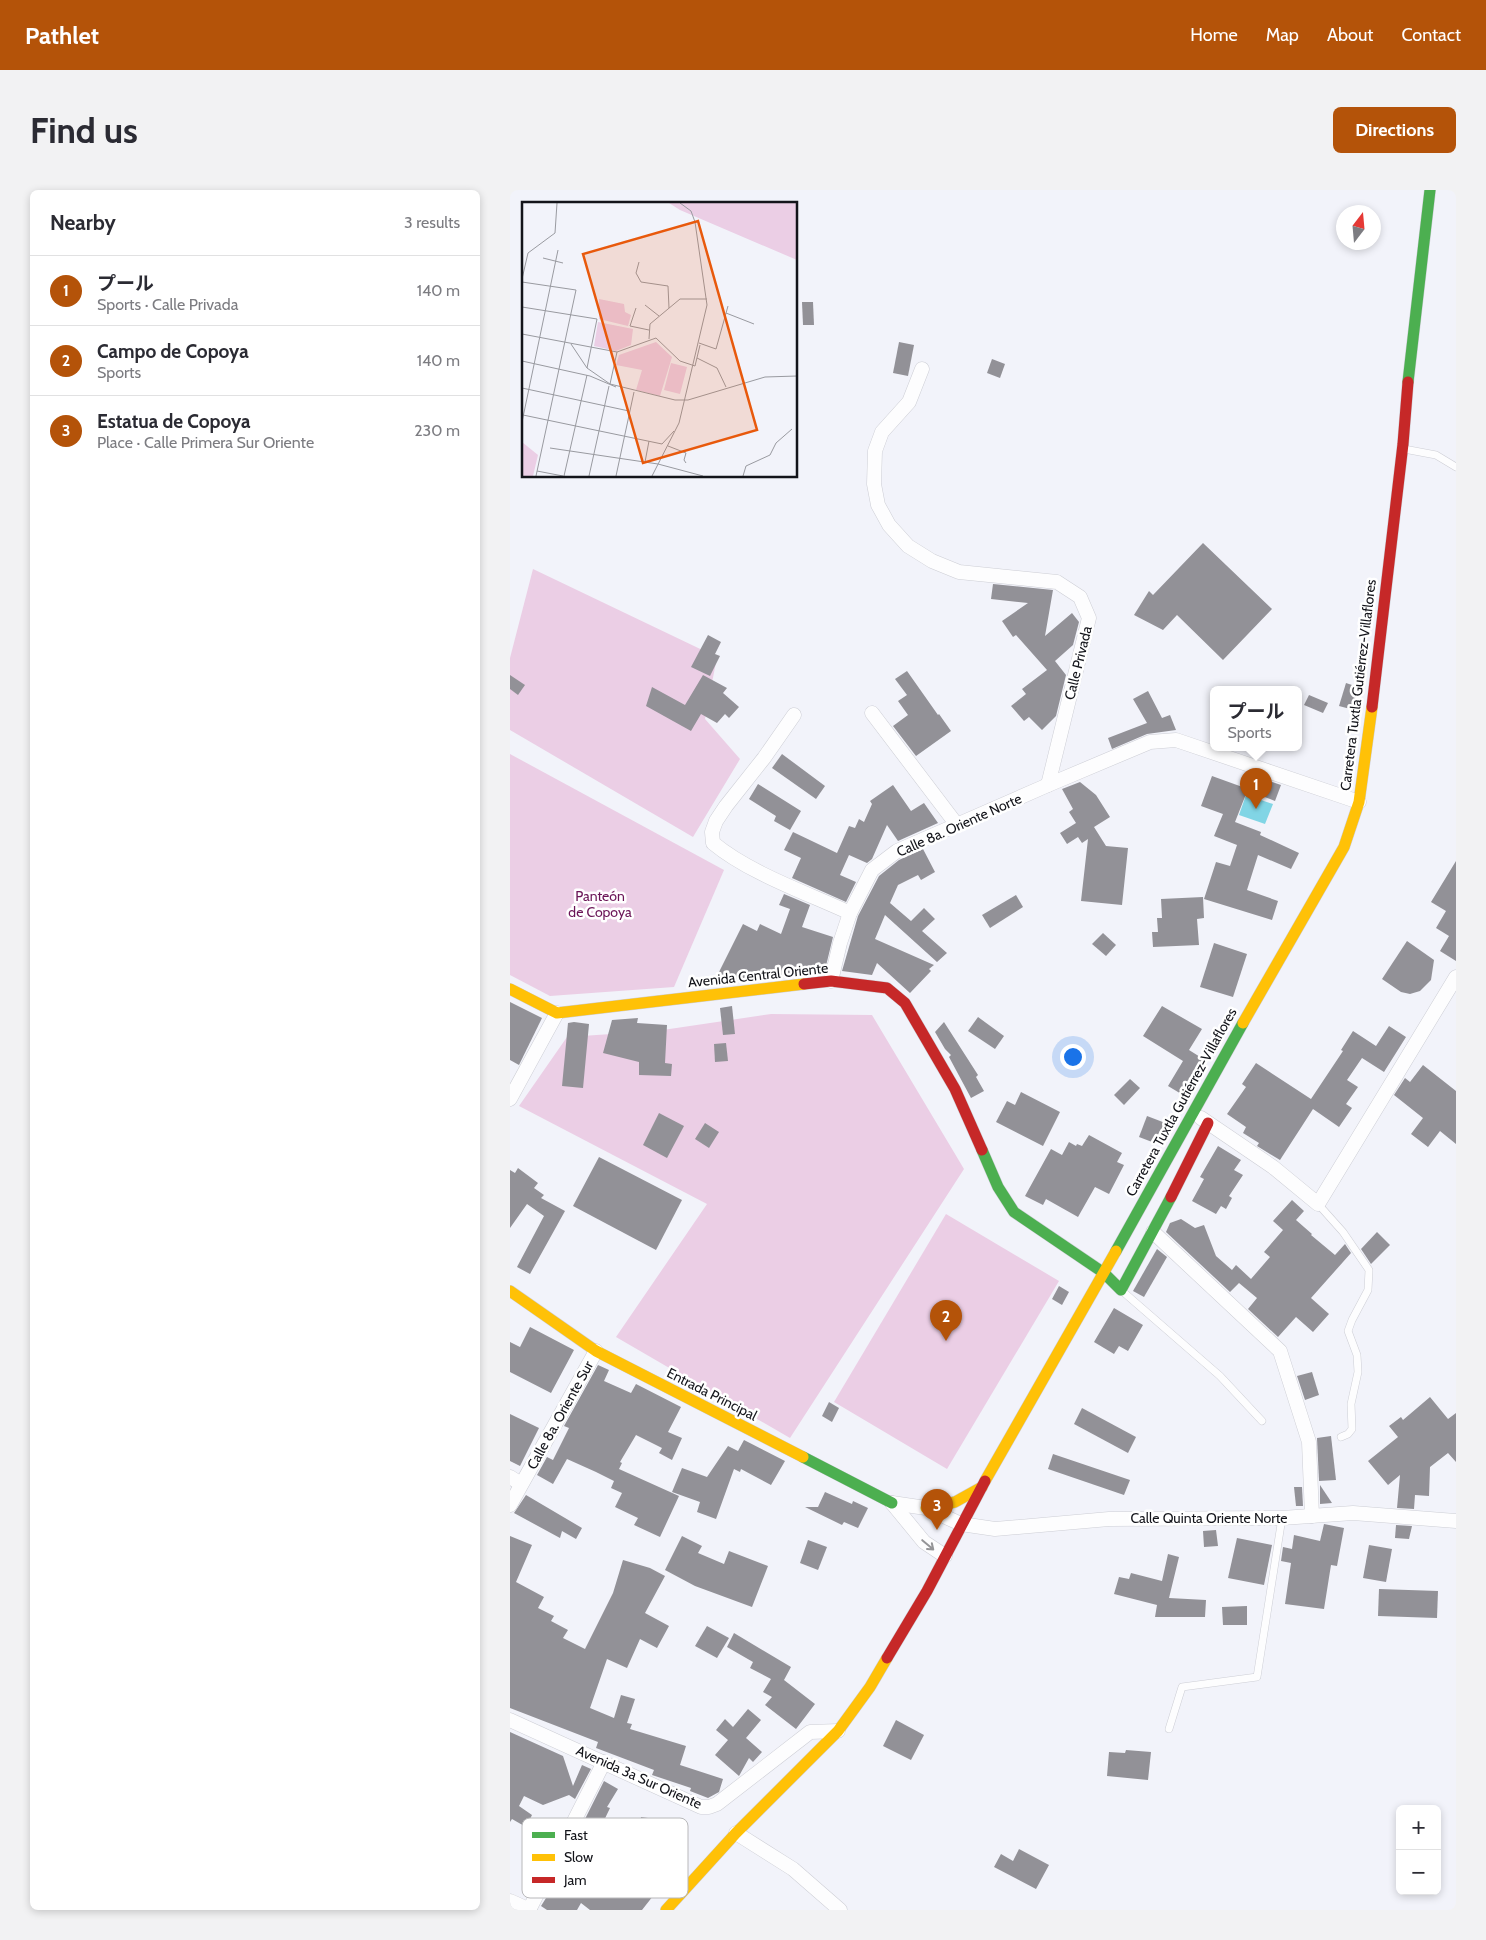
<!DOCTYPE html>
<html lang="en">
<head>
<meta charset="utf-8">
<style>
  body { margin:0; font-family:Cabin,"Noto Sans JP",sans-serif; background:#f2f2f3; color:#2b2b33 }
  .controls { position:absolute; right:15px; bottom:15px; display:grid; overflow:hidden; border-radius:8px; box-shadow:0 2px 8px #0003 }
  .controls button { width:45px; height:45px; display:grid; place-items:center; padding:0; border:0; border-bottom:1px solid #e1e1e2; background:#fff; color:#2b2b33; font:25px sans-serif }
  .compass { position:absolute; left:826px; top:15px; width:45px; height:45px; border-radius:50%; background:#fff; box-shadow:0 2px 8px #0003; rotate:16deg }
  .you { position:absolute; left:562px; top:866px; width:18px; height:18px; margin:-12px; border:4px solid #fff; border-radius:50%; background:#1a73e8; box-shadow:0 0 0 8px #1a73e833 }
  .badge { display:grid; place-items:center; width:32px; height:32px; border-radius:50%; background:#b45309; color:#fff; font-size:16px; font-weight:700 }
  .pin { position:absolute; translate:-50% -41px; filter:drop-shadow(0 1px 2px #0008) }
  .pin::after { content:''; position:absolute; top:26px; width:18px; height:15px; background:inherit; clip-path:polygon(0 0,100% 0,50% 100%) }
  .popup { position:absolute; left:700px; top:496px; width:92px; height:65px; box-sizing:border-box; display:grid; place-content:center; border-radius:8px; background:#fff; filter:drop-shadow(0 1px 4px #0005); font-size:16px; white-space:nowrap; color:#7c7c81 }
  .popup b { font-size:19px; color:#2b2b33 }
  .popup::after { content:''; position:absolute; left:50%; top:100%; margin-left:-10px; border:10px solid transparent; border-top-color:#fff }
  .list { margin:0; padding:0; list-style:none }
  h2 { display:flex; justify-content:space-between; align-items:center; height:65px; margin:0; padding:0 20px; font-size:21px }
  h2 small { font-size:16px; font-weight:400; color:#7c7c81 }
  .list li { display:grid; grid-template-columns:32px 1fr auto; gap:15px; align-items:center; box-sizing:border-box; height:70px; padding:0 20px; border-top:1px solid #e1e1e2 }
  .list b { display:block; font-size:19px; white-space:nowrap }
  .list p { margin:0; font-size:16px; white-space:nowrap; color:#7c7c81 }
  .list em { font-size:16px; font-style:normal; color:#7c7c81 }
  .map { position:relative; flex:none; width:946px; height:1720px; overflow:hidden; border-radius:8px }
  header { display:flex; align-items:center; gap:30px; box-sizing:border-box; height:70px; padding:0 25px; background:#b45309; color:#fff }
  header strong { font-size:24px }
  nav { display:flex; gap:28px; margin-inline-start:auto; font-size:18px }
  .intro { display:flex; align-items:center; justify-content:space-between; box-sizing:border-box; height:120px; padding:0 30px }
  h1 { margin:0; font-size:35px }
  .button { padding:12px 22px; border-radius:8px; background:#b45309; color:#fff; font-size:18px; font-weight:700 }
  main { display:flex; gap:30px; padding:0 30px }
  aside { flex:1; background:#fff; border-radius:8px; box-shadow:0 2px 8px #0003 }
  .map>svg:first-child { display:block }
</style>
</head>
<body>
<header>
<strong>Pathlet</strong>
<nav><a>Home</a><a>Map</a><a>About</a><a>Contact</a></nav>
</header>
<div class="intro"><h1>Find us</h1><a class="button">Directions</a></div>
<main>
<aside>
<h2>Nearby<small>3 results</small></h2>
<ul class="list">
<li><span class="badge">1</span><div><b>プール</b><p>Sports · Calle Privada</p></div><em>140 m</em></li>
<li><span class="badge">2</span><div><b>Campo de Copoya</b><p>Sports</p></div><em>140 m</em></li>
<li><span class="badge">3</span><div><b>Estatua de Copoya</b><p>Place · Calle Primera Sur Oriente</p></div><em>230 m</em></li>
</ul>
</aside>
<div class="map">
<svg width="946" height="1720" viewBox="0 0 946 1720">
  <rect width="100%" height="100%" fill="#f2f3fa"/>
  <g fill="#ebcee5">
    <path d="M23,379L207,467L195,529L230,569L183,647L0,540V468Z"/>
    <path d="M0,564L214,680L164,797L40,806L0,785Z"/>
    <path d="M261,824L362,825L454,979L280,1248L106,1147L197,1014L9,916L57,847L146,841Z"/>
    <path d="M436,1024L549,1091L437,1279L324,1212Z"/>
  </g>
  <path fill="#81d5e5" d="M736,605L763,614L755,634L729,625Z"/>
  <g fill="#929197">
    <path d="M292,112H303L304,135H293Z"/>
    <path d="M389,152L404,155L398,186L383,183Z"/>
    <path d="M482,169L495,174L490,188L477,183Z"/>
    <path d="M693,353L762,419L713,470L667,425L653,440L624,425L639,401L643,405Z"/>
    <path d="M483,394L543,400L535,446L562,423L569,432L563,455L545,471L556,485L546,526L532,540L519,527L514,531L501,516L516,504L512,499L537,480L506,445L503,447L492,431L518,413L481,409Z"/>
    <path d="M198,445L211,452L205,464L210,466L200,486L181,477Z"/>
    <path d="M397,481L428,525L429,524L441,541L406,566L383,536L398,525L388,511L397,505L385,489Z"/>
    <path d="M0,485L15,495L8,505L0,499Z"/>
    <path d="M193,485L217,498L213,503L229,517L219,528L215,524L207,533L191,524L181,541L136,516L142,497L175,515Z"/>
    <path d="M836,493L851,498L844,520L829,516Z"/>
    <path d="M638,501L652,528L660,525L666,540L637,544L602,559L598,548L637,533L623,509Z"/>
    <path d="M799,505L818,513L813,523L794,515Z"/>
    <path d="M272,564L315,596L306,609L262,578Z"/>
    <path d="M702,586L738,599L725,632L751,642L750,645L789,663L781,679L748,665L737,700L768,711L762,730L694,709L706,672L720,676L727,655L704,646L713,624L691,616Z"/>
    <path d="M750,588L771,595L765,611L744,603Z"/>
    <path d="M570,592L586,605L600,627L584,637L596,656L618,658L612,715L571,711L578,649L572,653L568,647L557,654L550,643L566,633L559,622L563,619L552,599Z"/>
    <path d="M248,594L291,621L280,640L264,631L266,626L239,609Z"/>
    <path d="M383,595L401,621L414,613L428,633L388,651L377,635L362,669L357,673L339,665L330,685L346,692L336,712L282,688L291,668L274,660L283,642L327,663L339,636L345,638L349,629L354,632L362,614L360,611Z"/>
    <path d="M413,659L425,682L411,690L408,685L388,695L380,713L401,731L414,718L425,729L412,741L437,763L427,772L375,725L365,749L424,775L419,779L421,781L400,803L367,773L362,785L332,781L348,726L369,686L389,670Z"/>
    <path d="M946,671V771L930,761L939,746L926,738L936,721L921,712Z"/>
    <path d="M274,704L300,715L292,737L323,747L315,780L249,788L244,786L242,789L225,791L219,788L220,792L207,793L204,792L233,734L247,741L250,734L271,744L280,719L269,715Z"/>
    <path d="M506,705L513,717L480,738L472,725Z"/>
    <path d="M693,707L694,728L687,729L689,755L643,757L642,742H648L647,728H652L651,709Z"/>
    <path d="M593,743L606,755L596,766L582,754Z"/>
    <path d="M897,751L924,770L921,790L910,801L900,804L891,802L872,789Z"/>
    <path d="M704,753L737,764L723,807L690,797Z"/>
    <path d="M0,812L32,828L9,875L0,870Z"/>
    <path d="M222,816L225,844L213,845L210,818Z"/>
    <path d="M652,816L692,839L679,860L695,870L673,905L658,896L673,871L633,846Z"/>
    <path d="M468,827L494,846L485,859L458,841Z"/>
    <path d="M128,828L127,833L157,835L155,873L162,874L161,886L129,885V872L93,863L102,830Z"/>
    <path d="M64,832L79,834L73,898L52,896L58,833Z"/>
    <path d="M434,832L468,885L466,887L474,901L461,908L439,867L441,865L435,859L425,842Z"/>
    <path d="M879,836L896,847L874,882L852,868L837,890L848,897L836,914L842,918L829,937L803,919L770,970L747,956L749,953L733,943L736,937L717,924L736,897L732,894L746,873L801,909L833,861L831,860L843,841L866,856Z"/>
    <path d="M216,853L218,871L205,872L204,854Z"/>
    <path d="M913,875L946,901V954L930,941L918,957L901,944L913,928L884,905L895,888L900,892Z"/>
    <path d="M620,889L630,898L614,915L604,905Z"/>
    <path d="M511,902L550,922L533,956L486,932L497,911L505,915Z"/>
    <path d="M149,923L174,936L157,968L133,955Z"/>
    <path d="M637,926L658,934L650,955L629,947Z"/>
    <path d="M195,933L209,942L199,958L185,949Z"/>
    <path d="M579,945L612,963L607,972L614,975L599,1004L585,997L568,1027L536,1009L533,1015L515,1006L541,959L552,965L559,952L566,956L567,954L572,956Z"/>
    <path d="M708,956L731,970L724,980L733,985L719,1006L722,1008L716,1019L711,1016L706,1024L682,1011L694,989L690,987Z"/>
    <path d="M89,967L172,1010L146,1060L63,1016Z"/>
    <path d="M8,978L28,993L24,998L34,1005L31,1008L55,1021L20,1084L7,1077L34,1026L17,1014L0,1038V980L5,983Z"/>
    <path d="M782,1010L794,1021L786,1030L802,1044L801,1045L825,1065L835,1054L841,1063L801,1108L819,1124L803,1142L786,1127L768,1147L738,1119L747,1108L729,1093L720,1102L656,1042L660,1033L671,1029L685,1038L694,1035L706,1066L722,1080L726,1075L741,1089L760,1067L754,1062L773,1040L763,1031Z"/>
    <path d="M867,1042L880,1055L861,1074L851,1059Z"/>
    <path d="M647,1059L657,1067L634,1107L623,1101Z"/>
    <path d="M549,1096L559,1102L552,1115L542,1109Z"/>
    <path d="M604,1118L633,1135L618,1161L609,1156L604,1164L584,1152Z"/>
    <path d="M20,1137L64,1160L41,1203L0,1182V1152L10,1157Z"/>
    <path d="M88,1175L99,1180L94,1191L121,1203L126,1194L171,1217L158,1242L172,1248L162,1270L149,1263L152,1258L126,1245L110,1272L112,1273L109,1279L169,1306L150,1347L124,1335L128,1328L105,1317L112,1303L101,1298L104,1291L86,1282L57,1269L43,1294L27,1285L37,1267L43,1270L59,1238L54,1236Z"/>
    <path d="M802,1182L809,1205L795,1210L787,1186Z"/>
    <path d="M920,1207L938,1229L946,1223V1272L938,1263L920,1277L919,1306L905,1305L904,1319L887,1318L890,1285L878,1295L858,1271L888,1247L879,1236L891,1227L893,1230Z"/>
    <path d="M319,1212L329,1218L322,1232L312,1226Z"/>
    <path d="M572,1218L626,1247L618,1263L564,1234Z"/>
    <path d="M0,1224L29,1238L10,1276L0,1271Z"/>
    <path d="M821,1246L826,1290L809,1291L807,1248Z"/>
    <path d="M234,1250L275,1271L261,1295L231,1279L230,1282L224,1279L206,1329L187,1322L190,1312L162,1302L172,1278L197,1287L218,1256L228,1261Z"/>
    <path d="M543,1264L620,1290L614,1305L538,1279Z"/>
    <path d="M810,1295L822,1313L810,1314Z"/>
    <path d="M784,1297H792L793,1316H786Z"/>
    <path d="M315,1302L342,1314L343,1311L358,1318L348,1338L334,1332L332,1335L295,1317H308Z"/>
    <path d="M16,1305L72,1338L66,1349L52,1341L50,1348L4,1323Z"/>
    <path d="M814,1334L834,1338L827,1376L821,1375L814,1419L775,1414L781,1373L771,1371L773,1357L782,1359L784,1345L810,1351Z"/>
    <path d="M886,1335L902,1336L899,1349L885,1348Z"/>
    <path d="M706,1340L708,1356L694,1357L693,1341Z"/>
    <path d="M0,1346L22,1355L6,1392L34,1407L28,1418L44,1426L41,1431L58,1440L53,1448L75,1459L103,1403L113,1370L140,1378L155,1386L135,1423L159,1436L147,1458L130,1449L117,1478L97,1469L80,1518L104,1528L111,1505L125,1509L117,1533L122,1534L120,1539L176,1556L170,1575L213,1589L209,1602L198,1608L180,1601L181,1598L142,1585L144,1580L86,1558L88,1552L0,1518Z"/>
    <path d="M172,1346L192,1356L188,1363L214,1374L219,1361L258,1376L242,1417L185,1396L155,1380Z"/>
    <path d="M727,1348L762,1355L754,1395L718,1388Z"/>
    <path d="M298,1350L317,1357L308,1380L290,1373Z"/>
    <path d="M859,1355L882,1359L876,1392L853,1388Z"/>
    <path d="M658,1364L669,1367L659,1408L696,1410L695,1427H645L647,1415L604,1404L609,1387L619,1389L621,1383L652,1391Z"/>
    <path d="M869,1399L928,1401L927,1428L868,1426Z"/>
    <path d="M737,1416V1435H713L712,1417Z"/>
    <path d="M197,1436L219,1448L207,1468L185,1456Z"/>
    <path d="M224,1443L281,1477L274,1490L305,1514L286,1539L255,1515L262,1507L253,1502L261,1489L240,1478L243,1472L217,1457Z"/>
    <path d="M238,1519L251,1530L236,1548L252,1562L243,1572L239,1568L229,1586L205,1565L218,1550L206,1540L215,1529L223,1537Z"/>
    <path d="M386,1530L414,1545L401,1570L373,1556Z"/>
    <path d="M0,1542L53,1566L63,1596L72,1575L81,1579L65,1609L59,1605L33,1615L14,1606L9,1616L22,1625L16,1637L2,1629L0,1632Z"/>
    <path d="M616,1560L641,1562L638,1590L597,1586L599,1562L615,1563Z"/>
    <path d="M94,1591L108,1599L97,1617L100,1618L89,1641L73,1633Z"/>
    <path d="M131,1627L159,1631L155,1664L144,1663V1657L134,1656L135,1645L129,1644Z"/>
    <path d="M64,1652L116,1684L143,1706L132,1720H80L71,1713L67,1720H37L31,1716L58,1673L54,1670Z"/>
    <path d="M509,1659L539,1675L526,1699L484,1677L491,1664L503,1671Z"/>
  </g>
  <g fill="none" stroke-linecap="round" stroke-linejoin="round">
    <g stroke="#cdced5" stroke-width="8">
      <g id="lane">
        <path d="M894,259L926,265L946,277"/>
        <path d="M808,1014L833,1042L859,1080L858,1100L842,1130L838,1141L847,1165L848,1182L841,1214L842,1239L838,1244L831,1247"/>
        <path d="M611,1100L710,1186L752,1231"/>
        <path d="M659,1539L672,1497L747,1487L772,1328"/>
      </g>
    </g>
    <g stroke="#cdced5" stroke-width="15">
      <g id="street">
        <path d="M412,179L399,212L372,242L365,261L364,294L368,315L379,335L398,356L422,371L449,382L547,392L570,407L579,428L538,595"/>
        <path d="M362,523L447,635"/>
        <path d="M284,525L254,568L216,616L206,631L202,642L203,653C239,683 297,703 340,723"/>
        <path d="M321,791L330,753L340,723L362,680L387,661L538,595L640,552L666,550L849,612"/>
        <path d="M0,909L47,823"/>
        <path d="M691,928L763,977L808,1014L946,787"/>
        <path d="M643,1042L770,1161L799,1252L802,1326"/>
        <path d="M0,1287L11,1294"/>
        <path d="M382,1313L416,1318L451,1334L485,1339L599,1329L772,1328L843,1323L946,1331"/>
        <path d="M382,1313L414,1352L435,1366"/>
        <path d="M0,1315L86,1161"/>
        <path d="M0,1530L191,1617H199L207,1614L300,1542L328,1541"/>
        <path d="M226,1643L283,1679L330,1720"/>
        <path d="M0,1711L20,1720"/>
        <path d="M19,1720L94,1572"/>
      </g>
    </g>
    <g stroke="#cdced5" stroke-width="12">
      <g id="fast">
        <path d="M898,192L920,0"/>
        <path d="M472,960L488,997L504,1022L594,1083L611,1100L661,1007"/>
        <path d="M606,1061L733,833"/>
        <path d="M293,1267L382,1313"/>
      </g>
    </g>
    <g stroke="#cdced5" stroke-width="12">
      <g id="slow">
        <path d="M0,799L47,823L294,794"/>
        <path d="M733,833L834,657L849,612L862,517"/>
        <path d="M0,1101L86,1161L293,1267"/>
        <path d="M475,1291L606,1061"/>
        <path d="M416,1318L445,1312L472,1297"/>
        <path d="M156,1720L226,1643L328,1541L360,1497L377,1468"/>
      </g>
    </g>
    <g stroke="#cdced5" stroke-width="12">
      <g id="jam">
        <path d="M862,517L893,254L898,192"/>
        <path d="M294,794L321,791L377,798L395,813L445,899L472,960"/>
        <path d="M661,1007L698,933"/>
        <path d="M377,1468L417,1401L475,1291"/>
      </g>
    </g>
    <use href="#lane" stroke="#fdfdfe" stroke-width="7"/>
    <use href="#street" stroke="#fdfdfe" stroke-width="14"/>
    <use href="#fast" stroke="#4caf50" stroke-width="11"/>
    <use href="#slow" stroke="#ffc107" stroke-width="11"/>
    <use href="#jam" stroke="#c62828" stroke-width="11"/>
  </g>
  <defs><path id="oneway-shaft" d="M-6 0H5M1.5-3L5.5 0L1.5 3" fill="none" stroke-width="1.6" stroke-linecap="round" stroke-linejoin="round" transform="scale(1.25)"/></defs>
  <use stroke="#949497" href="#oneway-shaft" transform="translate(418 1355) rotate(40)"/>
  <g text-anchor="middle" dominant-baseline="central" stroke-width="5" stroke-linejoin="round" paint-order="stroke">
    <g font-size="14" fill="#13141a" stroke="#fff">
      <text transform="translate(568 473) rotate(-76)">Calle Privada</text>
      <text transform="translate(848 495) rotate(-83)">Carretera Tuxtla Gutiérrez-Villaflores</text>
      <text transform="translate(449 635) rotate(-24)">Calle 8a. Oriente Norte</text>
      <text transform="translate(248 785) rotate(-6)">Avenida Central Oriente</text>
      <text transform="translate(671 912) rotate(-61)">Carretera Tuxtla Gutiérrez-Villaflores</text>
      <text transform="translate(202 1204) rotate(27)">Entrada Principal</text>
      <text transform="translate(50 1225) rotate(-61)">Calle 8a. Oriente Sur</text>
      <text x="699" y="1328">Calle Quinta Oriente Norte</text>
      <text transform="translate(129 1587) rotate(24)">Avenida 3a Sur Oriente</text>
    </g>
    <g font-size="14" fill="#6a1456" stroke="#fff">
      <text x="90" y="706">Panteón<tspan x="90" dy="16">de Copoya</tspan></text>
    </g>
  </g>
  <g transform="translate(12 12)">
    <rect width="275" height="275" fill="#f2f3fa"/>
    <path d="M147,1H275V58L158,8ZM77,97L102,102L103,110L109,113L106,124L77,117ZM76,120L111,127L109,143L94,149L72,144ZM134,140L150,155L138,194L114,188L120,168L94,163L97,153ZM149,161L165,165L158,192L142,188ZM0,240L16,253L11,274H0Z" fill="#ebcee5"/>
    <path fill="none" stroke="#999aa0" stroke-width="1" d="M21,56L41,61M117,60L114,71L119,80L146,84L147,106M0,77L6,51L33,31L35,1M0,80L54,88L14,274M123,103L137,114M0,105L75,117L65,166M114,106L108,124L127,128M204,111L232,122M0,132L95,150L134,136L158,159L173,164L178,143M127,137L128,122L158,97H185M177,141L194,147L206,104M49,142L65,166L88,182L153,198H166L243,175L275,174M175,156L195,166L204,185M0,159L68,174L94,185M88,182L95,150M0,186L107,209M1,213L140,242L152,229M0,220L36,48M146,244L164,251L162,258L164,261M28,246L136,262L181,274M123,260L127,239M15,269L41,274M42,274L65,173M67,274L87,184M94,274L112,190M130,274L157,221L185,103L173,20L169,9L158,1M221,274L224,264L248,253L254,241L270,227"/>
    <path fill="#e8590c" fill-opacity="0.15" stroke="#e8590c" stroke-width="2.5" d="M176,19L235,228L121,261L61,52Z"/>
    <rect width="275" height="275" fill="none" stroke="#13141a" stroke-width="2.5"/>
  </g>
  <rect x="12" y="1628" width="166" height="80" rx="8" fill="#fff" stroke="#b8b8ba" stroke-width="1"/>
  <rect x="22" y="1642" width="23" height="6" fill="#4caf50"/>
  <rect x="22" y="1664" width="23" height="7" fill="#ffc107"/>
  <rect x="22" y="1687" width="23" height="6" fill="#c62828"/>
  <g font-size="14" fill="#13141a">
    <text x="54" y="1650">Fast</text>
    <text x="54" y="1672">Slow</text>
    <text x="54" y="1695">Jam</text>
  </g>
</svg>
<div class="controls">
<button>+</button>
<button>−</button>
</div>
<svg class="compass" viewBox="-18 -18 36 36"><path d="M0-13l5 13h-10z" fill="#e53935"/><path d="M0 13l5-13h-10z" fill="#7c7c81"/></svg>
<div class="you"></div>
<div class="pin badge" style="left:746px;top:619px">1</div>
<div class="popup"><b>プール</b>Sports</div>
<div class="pin badge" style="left:436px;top:1151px">2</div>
<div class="pin badge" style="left:427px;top:1340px">3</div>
</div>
</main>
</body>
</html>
